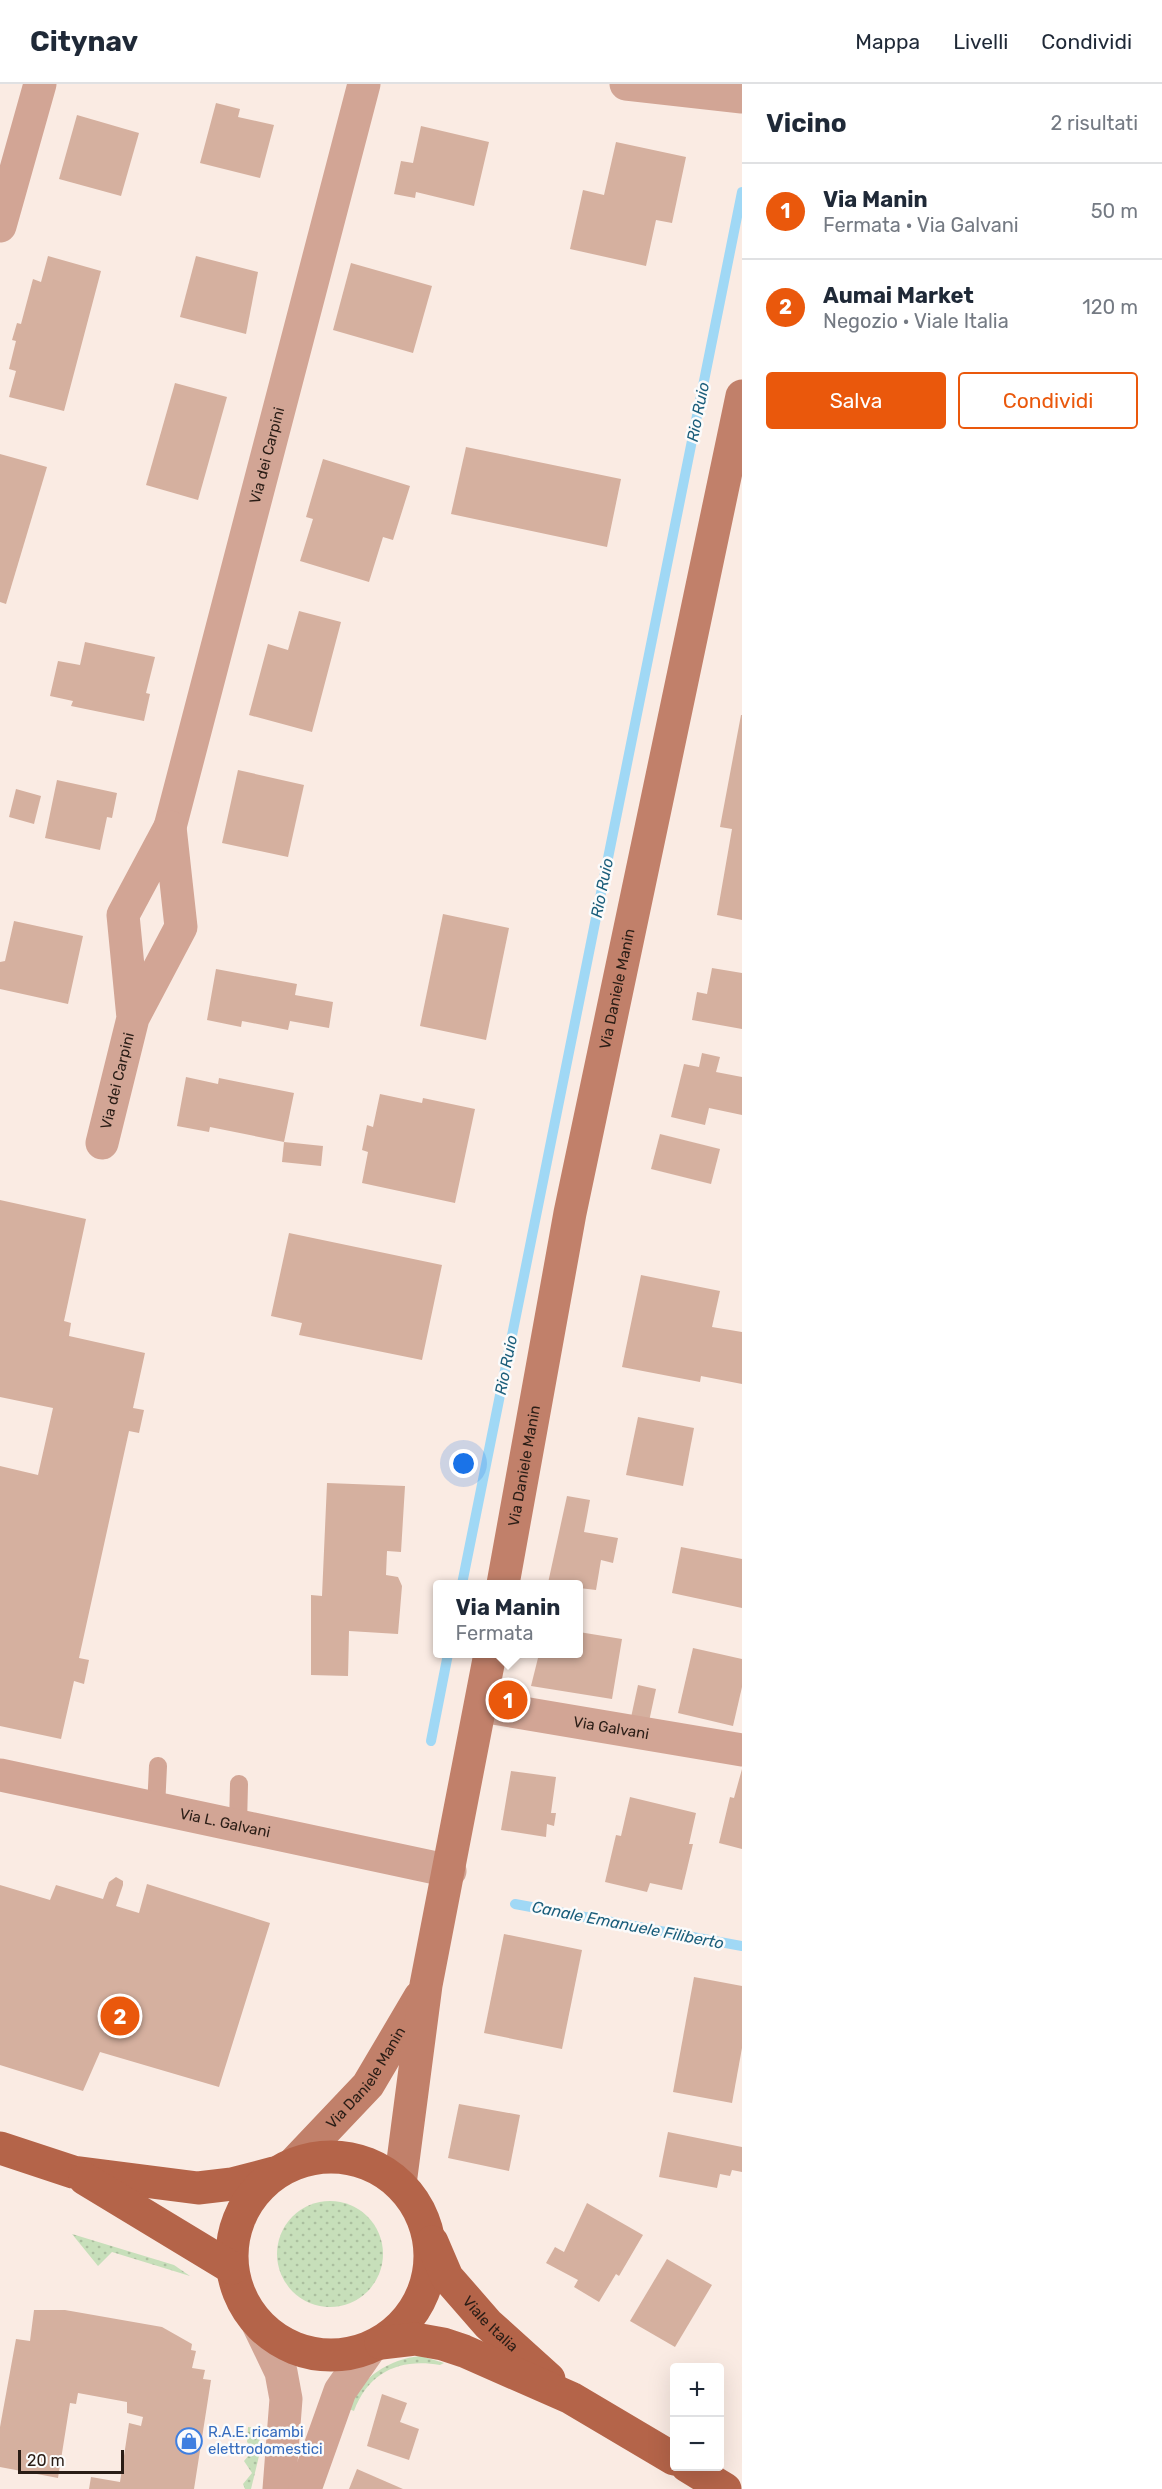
<!DOCTYPE html>
<html lang="it">
<head>
<meta charset="utf-8">
<style>
  body { margin:0; font-family:Rubik,sans-serif; background:#f2f2f3; color:#1f2937 }
  .controls { position:absolute; right:18px; bottom:18px; display:grid; overflow:hidden; border-radius:6px; box-shadow:0 6px 24px #0002 }
  .controls button { width:54px; height:54px; display:grid; place-items:center; padding:0; border:0; border-bottom:2px solid #e0e1e3; background:#fff; color:#1f2937; font:30px sans-serif }
  .scale { position:absolute; left:18px; bottom:15px; width:106px; box-sizing:border-box; padding-left:6px; border:3px solid #2a1d16; border-top:0; font-size:16px; line-height:21px; white-space:nowrap; color:#2a1d16; -webkit-text-stroke:4px #fbfbfb; paint-order:stroke }
  .you { position:absolute; left:464px; top:1380px; width:21px; height:21px; margin:-15px; border:4px solid #fff; border-radius:50%; background:#1a73e8; box-shadow:0 0 0 9px #1a73e833 }
  .badge { display:grid; place-items:center; width:39px; height:39px; border-radius:50%; background:#ea580c; color:#fff; font-size:20px; font-weight:700 }
  .pin { position:absolute; translate:-50% -50%; border:3px solid #fff; box-shadow:0 2px 6px #0006 }
  .popup { position:absolute; left:433px; top:1496px; width:150px; height:78px; box-sizing:border-box; display:grid; place-content:center; border-radius:6px; background:#fff; filter:drop-shadow(0 2px 4px #0005); font-size:20px; white-space:nowrap; color:#747a83 }
  .popup b { font-size:22px; color:#1f2937 }
  .popup::after { content:''; position:absolute; left:50%; top:100%; margin-left:-12px; border:12px solid transparent; border-top-color:#fff }
  .list { margin:0; padding:0; list-style:none }
  h2 { display:flex; justify-content:space-between; align-items:center; height:78px; margin:0; padding:0 24px; font-size:26px }
  h2 small { font-size:20px; font-weight:400; color:#747a83 }
  .list li { display:grid; grid-template-columns:39px 1fr auto; gap:18px; align-items:center; box-sizing:border-box; height:96px; padding:0 24px; border-top:2px solid #e0e1e3 }
  .list b { display:block; font-size:22px; white-space:nowrap }
  .list p { margin:0; font-size:20px; white-space:nowrap; color:#747a83 }
  .list em { font-size:20px; font-style:normal; color:#747a83 }
  .actions { display:flex; gap:12px; padding:18px 24px }
  .actions a { flex:1; padding:14px 0; border:2px solid #ea580c; border-radius:6px; text-align:center; font-size:21px; color:#ea580c }
  .actions .main { background:#ea580c; color:#fff }
  .map { position:relative; flex:none; width:742px; height:2405px; overflow:hidden }
  header { display:flex; align-items:center; gap:36px; box-sizing:border-box; height:84px; padding:0 30px; background:#fff; border-bottom:2px solid #e0e1e3 }
  header strong { font-size:28px }
  nav { display:flex; gap:33px; margin-inline-start:auto; font-size:21px }
  main { display:flex }
  aside { flex:1; background:#fff }
  .map>svg:first-child { display:block }
</style>
</head>
<body>
<header>
<strong>Citynav</strong>
<nav><a>Mappa</a><a>Livelli</a><a>Condividi</a></nav>
</header>
<main>
<div class="map">
<svg width="742" height="2405" viewBox="0 0 742 2405">
  <defs>
    <pattern id="grass-dots" width="8" height="8" patternUnits="userSpaceOnUse" patternTransform="scale(1.5)"><rect width="8" height="8" fill="#c7dfba"/><path d="M2 2h.1M6 6h.1" fill="none" stroke="#abbf9f" stroke-width="1.8" stroke-linecap="round"/></pattern>
  </defs>
  <rect width="100%" height="100%" fill="#faebe3"/>
  <g fill="url(#grass-dots)">
    <circle cx="330" cy="2170" r="53"/>
    <path d="M72,2150L174,2181L190,2192L112,2168L98,2182Z"/>
    <path d="M421,2272L444,2279L440,2281C401,2274 369,2287 354,2327L349,2325C360,2293 389,2275 421,2272Z"/>
    <path d="M248,2343L260,2344L259,2372L251,2405H245L243,2400L252,2389L244,2377L254,2365L247,2358Z"/>
  </g>
  <g fill="none" stroke-linecap="round" stroke-linejoin="round">
    <g stroke="#a0d8f5" stroke-width="10">
      <path d="M462,1500L742,108"/>
      <path d="M431,1657L448,1570"/>
      <path d="M515,1820L742,1862"/>
    </g>
  </g>
  <g fill="#d5b09f">
    <path d="M216,19L240,25L238,33L274,41L260,94L200,79Z"/>
    <path d="M77,31L139,49L121,112L59,95Z"/>
    <path d="M421,42L489,58L474,122L416,108L415,114L394,110L401,77L413,79Z"/>
    <path d="M616,58L686,73L672,139L656,136L646,182L570,165L583,106L604,111Z"/>
    <path d="M48,172L101,187L64,327L9,313L16,287L9,285L16,257L12,256L17,239L21,240L33,195L41,198Z"/>
    <path d="M196,172L258,188L246,250L180,233Z"/>
    <path d="M351,179L432,202L413,269L333,246Z"/>
    <path d="M175,299L227,313L198,416L146,401Z"/>
    <path d="M466,363L621,395L607,463L451,430Z"/>
    <path d="M0,370L47,383L6,520L0,518Z"/>
    <path d="M323,375L410,402L393,456L383,453L369,498L300,477L313,435L306,433Z"/>
    <path d="M299,527L341,538L312,648L249,631L268,560L288,566Z"/>
    <path d="M85,558L155,573L146,609L150,610L144,637L71,622L73,617L50,612L58,577L80,581Z"/>
    <path d="M741,631H742V836L717,831L732,745L720,743Z"/>
    <path d="M238,686L304,701L288,773L222,759Z"/>
    <path d="M57,696L117,709L112,734L107,733L100,766L45,754Z"/>
    <path d="M16,705L41,712L34,740L9,733Z"/>
    <path d="M443,830L509,844L486,956L420,942Z"/>
    <path d="M14,837L83,852L68,920L0,905V878L5,877Z"/>
    <path d="M712,884L742,889V945L692,936L697,908L707,910Z"/>
    <path d="M216,885L297,900L295,911L333,918L329,944L290,937L288,946L242,937L241,943L207,936Z"/>
    <path d="M702,969L720,973L716,988L742,993V1031L709,1024L705,1041L671,1033L684,980L699,983Z"/>
    <path d="M186,993L218,1000L219,994L294,1009L284,1058L210,1043L209,1048L177,1042Z"/>
    <path d="M380,1010L422,1019L423,1014L475,1025L455,1119L362,1099L368,1068L362,1066L367,1041L373,1043Z"/>
    <path d="M660,1050L720,1065L711,1100L651,1085Z"/>
    <path d="M284,1058L323,1062L321,1082L282,1078Z"/>
    <path d="M0,1116L86,1135L64,1237L71,1239L69,1252L145,1269L133,1324L144,1326L139,1349L129,1347L79,1574L89,1576L84,1600L74,1597L61,1655L0,1642V1382L38,1391L53,1324L0,1313Z"/>
    <path d="M289,1149L442,1181L422,1276L299,1251L302,1239L271,1232Z"/>
    <path d="M641,1191L720,1207L712,1243L742,1248V1300L701,1292L700,1298L622,1283Z"/>
    <path d="M638,1333L694,1344L683,1402L626,1391Z"/>
    <path d="M327,1399L405,1402L401,1468L387,1467L386,1491L398,1493L402,1502L398,1550L349,1547L348,1592L311,1591V1511L322,1512Z"/>
    <path d="M567,1412L590,1416L584,1448L618,1454L613,1479L601,1476L596,1506L579,1504V1500L548,1499Z"/>
    <path d="M681,1463L742,1475V1524L672,1509Z"/>
    <path d="M579,1548L622,1555L612,1615L531,1602L539,1570H578Z"/>
    <path d="M693,1564L742,1575V1603L733,1642L678,1629Z"/>
    <path d="M638,1601L656,1605L648,1642L630,1638Z"/>
    <path d="M742,1685V1765L719,1759L730,1713L734,1714Z"/>
    <path d="M511,1687L556,1693L551,1729H556L554,1742L547,1740L546,1753L501,1746Z"/>
    <path d="M630,1713L696,1729L689,1760H693L682,1806L650,1799L647,1808L605,1798L616,1751L621,1752Z"/>
    <path d="M116,1793L123,1797V1801L116,1822L139,1829L147,1800L270,1839L219,2003L100,1968L83,2007L0,1981V1801L50,1816L56,1801L103,1815L109,1798Z"/>
    <path d="M504,1850L582,1866L562,1965L484,1949Z"/>
    <path d="M694,1893L742,1902V1964L732,2019L673,2008Z"/>
    <path d="M459,2020L520,2031L509,2087L448,2074Z"/>
    <path d="M668,2048L742,2063V2088L732,2086L730,2092L720,2090L717,2104L659,2093Z"/>
    <path d="M587,2119L643,2151L619,2192L616,2190L599,2218L574,2203L578,2196L546,2179L555,2163L564,2168Z"/>
    <path d="M667,2175L712,2201L675,2263L630,2237Z"/>
    <path d="M34,2226H65L162,2243L192,2260L191,2266L196,2267L192,2284L205,2286L203,2295L211,2296L194,2405H89L91,2393L120,2398L129,2339L141,2342L143,2333L127,2329V2318L78,2309L76,2320L70,2319L58,2394L0,2383V2343L16,2255L30,2257Z"/>
    <path d="M382,2310L407,2319L400,2338L419,2345L409,2376L367,2362Z"/>
    <path d="M357,2385L403,2405H349Z"/>
  </g>
  <g fill="none" stroke-linecap="round" stroke-linejoin="round">
    <g stroke="#d2a595" stroke-width="18">
      <path d="M156,1724L158,1682"/>
      <path d="M238,1741L239,1700"/>
    </g>
    <g stroke="#d2a595" stroke-width="33">
      <path d="M626,0L742,13"/>
      <path d="M0,142L40,0"/>
      <path id="s1" d="M170,743L364,0"/>
      <path id="s2" d="M102,1059L133,934L181,843L170,743L123,831L133,934"/>
      <path id="s3" d="M481,1622L742,1666"/>
      <path id="s4" d="M0,1691L450,1787"/>
    </g>
    <g stroke="#d2a595" stroke-width="33">
      <path d="M258,2240L281,2288L286,2315L279,2405"/>
      <path d="M305,2405L340,2307L370,2264"/>
    </g>
    <g stroke="#c1806a" stroke-width="33">
      <path id="s5" d="M503,1500L570,1129L742,312"/>
      <path id="s6" d="M294,2079L368,2001L420,1913"/>
      <path d="M400,2100L426,1901L490,1570"/>
    </g>
    <g stroke="#b46449" stroke-width="33">
      <path d="M0,2064L73,2088L198,2104L232,2100L274,2089"/>
      <circle cx="331" cy="2172" r="99"/>
      <path d="M85,2095L232,2184"/>
      <path id="s7" d="M432,2158L447,2193L488,2240L549,2295"/>
      <path d="M381,2259L415,2255L443,2260L464,2267L571,2314L674,2375"/>
      <path d="M687,2382L725,2405"/>
    </g>
  </g>
  <defs>
    <g id="shop-ring" transform="scale(1.35)"><circle r="9.5" fill="#fbfbfb" stroke="#3f7fe0" stroke-width="1.5"/><path d="M-5-2.5h2.3a2.7 3.5 0 0 1 5.4 0H5L5.5 6h-11ZM-1.5-2.5h3a1.5 2.3 0 0 0-3 0Z" fill="#3f7fe0"/></g>
  </defs>
  <g fill-rule="evenodd">
    <use href="#shop-ring" x="189" y="2357"/>
  </g>
  <g text-anchor="middle" dominant-baseline="central" stroke-width="5" stroke-linejoin="round" paint-order="stroke">
    <g font-size="15" fill="#2a1d16" stroke="#fbfbfb">
      <text stroke="none"><textPath href="#s1" startOffset="384">Via dei Carpini</textPath></text>
      <text stroke="none"><textPath href="#s5" startOffset="606">Via Daniele Manin</textPath></text>
      <text stroke="none"><textPath href="#s2" startOffset="64">Via dei Carpini</textPath></text>
      <text stroke="none"><textPath href="#s5" startOffset="120">Via Daniele Manin</textPath></text>
      <text stroke="none"><textPath href="#s3" startOffset="132">Via Galvani</textPath></text>
      <text stroke="none"><textPath href="#s4" startOffset="230">Via L. Galvani</textPath></text>
      <text stroke="none"><textPath href="#s6" startOffset="112">Via Daniele Manin</textPath></text>
      <text stroke="none"><textPath href="#s7" startOffset="102">Viale Italia</textPath></text>
    </g>
    <g font-size="15" fill="#366cbe" stroke="#fbfbfb" text-anchor="start">
      <text x="208" y="2348">R.A.E. ricambi<tspan x="208" dy="17">elettrodomestici</tspan></text>
    </g>
    <g font-size="16" font-style="italic" fill="#1b5e7b" stroke="#fbfbfb">
      <text transform="translate(698 328) rotate(-79)">Rio Ruio</text>
      <text transform="translate(602 804) rotate(-79)">Rio Ruio</text>
      <text transform="translate(506 1281) rotate(-79)">Rio Ruio</text>
      <text transform="translate(628 1841) rotate(11)">Canale Emanuele Filiberto</text>
    </g>
  </g>
</svg>
<div class="controls">
<button>+</button>
<button>−</button>
</div>
<div class="scale">20 m</div>
<div class="you"></div>
<div class="pin badge" style="left:508px;top:1616px">1</div>
<div class="popup"><b>Via Manin</b>Fermata</div>
<div class="pin badge" style="left:120px;top:1932px">2</div>
</div>
<aside>
<h2>Vicino<small>2 risultati</small></h2>
<ul class="list">
<li><span class="badge">1</span><div><b>Via Manin</b><p>Fermata · Via Galvani</p></div><em>50 m</em></li>
<li><span class="badge">2</span><div><b>Aumai Market</b><p>Negozio · Viale Italia</p></div><em>120 m</em></li>
</ul>
<div class="actions"><a class="main">Salva</a><a>Condividi</a></div>
</aside>
</main>
</body>
</html>
